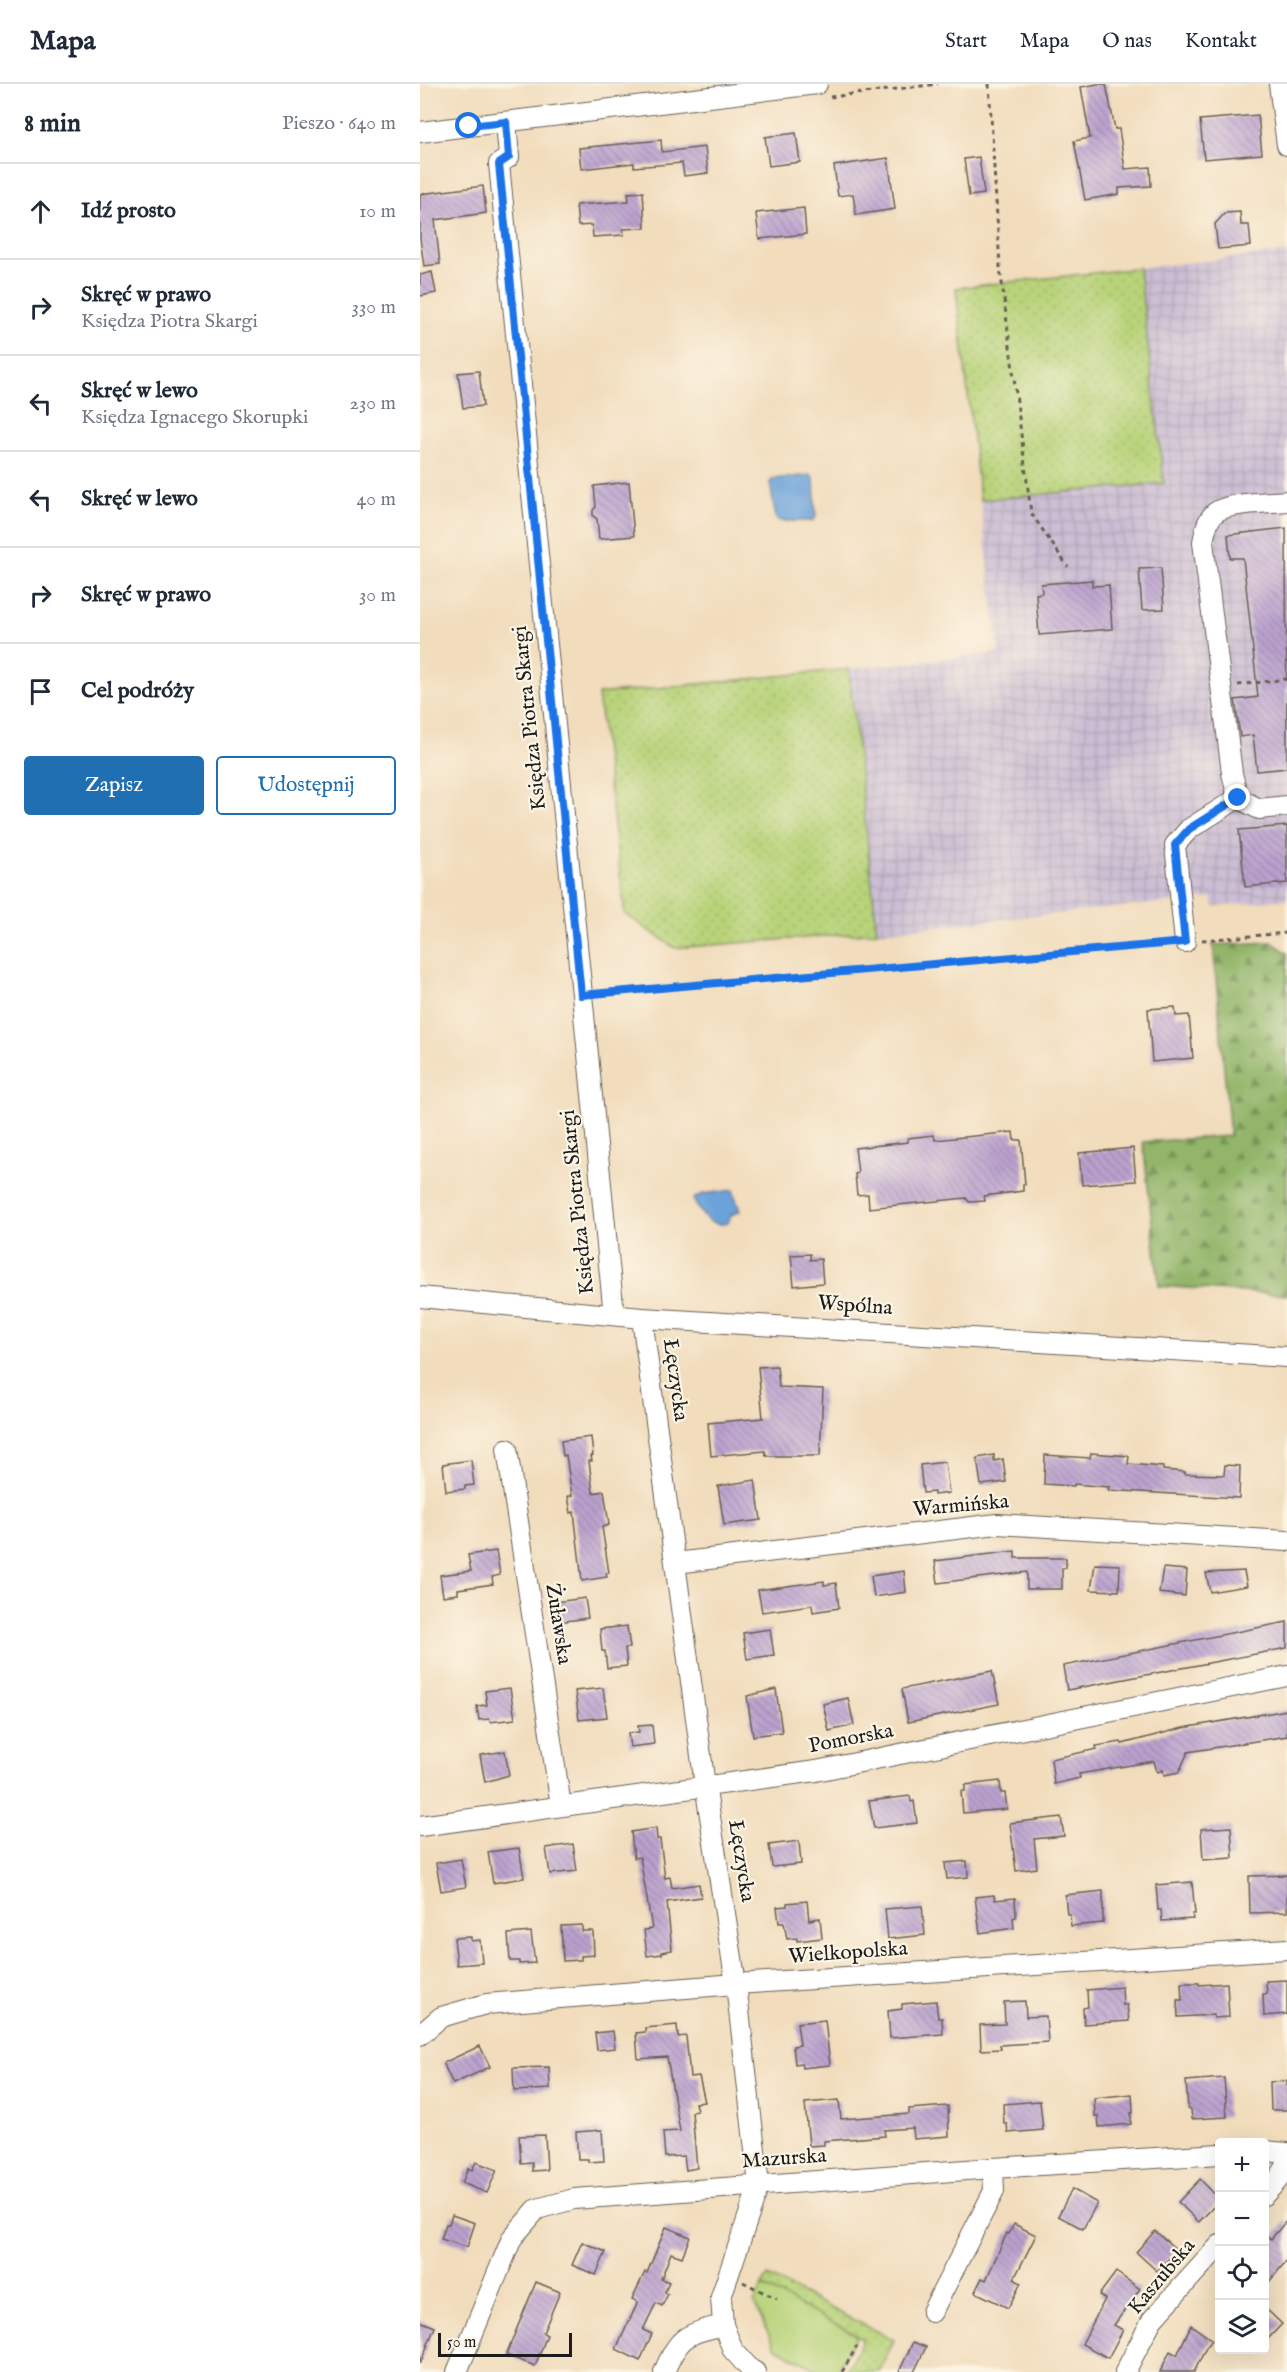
<!DOCTYPE html>
<html lang="pl">
<head>
<meta charset="utf-8">
<style>
  body { margin:0; font-family:"IM FELL English",serif; background:#f6f6f7; color:#1f2937 }
  .controls { position:absolute; right:18px; bottom:18px; display:grid; overflow:hidden; border-radius:6px; box-shadow:0 6px 24px #0002 }
  .controls button { width:54px; height:54px; display:grid; place-items:center; padding:0; border:0; border-bottom:2px solid #e0e1e3; background:#fff; color:#1f2937; font:30px sans-serif }
  .scale { position:absolute; left:18px; bottom:15px; width:134px; box-sizing:border-box; padding-left:6px; border:3px solid #1c1c1c; border-top:0; font-size:16px; line-height:21px; white-space:nowrap; color:#1c1c1c; -webkit-text-stroke:4px #fcf5e5; paint-order:stroke }
  .stop { position:absolute; width:18px; height:18px; margin:-14px; border:4px solid #1a73e8; border-radius:50%; background:#fff }
  .stop.end { background:#1a73e8; border-color:#fff; box-shadow:0 2px 6px #0008 }
  .list { margin:0; padding:0; list-style:none }
  h2 { display:flex; justify-content:space-between; align-items:center; height:78px; margin:0; padding:0 24px; font-size:26px }
  h2 small { font-size:20px; font-weight:400; color:#747a83 }
  .list li { display:grid; grid-template-columns:39px 1fr auto; gap:18px; align-items:center; box-sizing:border-box; height:96px; padding:0 24px; border-top:2px solid #e0e1e3 }
  .list b { display:block; font-size:22px; white-space:nowrap }
  .list p { margin:0; font-size:20px; white-space:nowrap; color:#747a83 }
  .list em { font-size:20px; font-style:normal; color:#747a83 }
  .actions { display:flex; gap:12px; padding:18px 24px }
  .actions a { flex:1; padding:14px 0; border:2px solid #1f6fb2; border-radius:6px; text-align:center; font-size:21px; color:#1f6fb2 }
  .actions .main { background:#1f6fb2; color:#fff }
  .icon { flex:none; width:33px; height:33px; fill:none; stroke:currentColor; stroke-width:2; stroke-linecap:round; stroke-linejoin:round }
  .map { position:relative; flex:none; width:867px; height:2288px; overflow:hidden }
  header { display:flex; align-items:center; gap:36px; box-sizing:border-box; height:84px; padding:0 30px; background:#fff; border-bottom:2px solid #e0e1e3 }
  header strong { font-size:28px }
  nav { display:flex; gap:33px; margin-inline-start:auto; font-size:21px }
  main { display:flex }
  aside { flex:1; background:#fff }
  .map>svg:first-child { display:block }
</style>
</head>
<body>
<header>
<strong>Mapa</strong>
<nav><a>Start</a><a>Mapa</a><a>O nas</a><a>Kontakt</a></nav>
</header>
<main>
<aside>
<h2>8 min<small>Pieszo · 640 m</small></h2>
<ul class="list">
<li><svg class="icon" aria-label="ahead" viewBox="0 0 24 24"><path d="M12 20V5M6 11l6-6 6 6"/></svg><div><b>Idź prosto</b></div><em>10 m</em></li>
<li><svg class="icon" aria-label="right" viewBox="0 0 24 24"><path d="M7 20v-9h11M14 6l5 5-5 5"/></svg><div><b>Skręć w prawo</b><p>Księdza Piotra Skargi</p></div><em>330 m</em></li>
<li><svg class="icon" aria-label="left" viewBox="0 0 24 24"><path d="M17 20v-9H6M10 6l-5 5 5 5"/></svg><div><b>Skręć w lewo</b><p>Księdza Ignacego Skorupki</p></div><em>230 m</em></li>
<li><svg class="icon" aria-label="left" viewBox="0 0 24 24"><path d="M17 20v-9H6M10 6l-5 5 5 5"/></svg><div><b>Skręć w lewo</b></div><em>40 m</em></li>
<li><svg class="icon" aria-label="right" viewBox="0 0 24 24"><path d="M7 20v-9h11M14 6l5 5-5 5"/></svg><div><b>Skręć w prawo</b></div><em>30 m</em></li>
<li><svg class="icon" aria-label="arrive" viewBox="0 0 24 24"><path d="M6 21V4h12l-3 4 3 4H6"/></svg><div><b>Cel podróży</b></div></li>
</ul>
<div class="actions"><a class="main">Zapisz</a><a>Udostępnij</a></div>
</aside>
<div class="map">
<svg width="867" height="2288" viewBox="0 0 867 2288">
  <defs>
    <pattern id="industrial-grid" width="8" height="8" patternUnits="userSpaceOnUse" patternTransform="scale(1.5)"><rect width="8" height="8" fill="#ccbed4"/><path d="M0 4h8M4 0v8" fill="none" stroke="#afa3b5"/></pattern>
    <pattern id="grass-dots" width="8" height="8" patternUnits="userSpaceOnUse" patternTransform="scale(1.5)"><rect width="8" height="8" fill="#b8d379"/><path d="M2 2h.1M6 6h.1" fill="none" stroke="#9eb568" stroke-width="1.8" stroke-linecap="round"/></pattern>
    <pattern id="forest-firs" width="22" height="20" patternUnits="userSpaceOnUse" patternTransform="scale(1.5)"><rect width="22" height="20" fill="#92b569"/><path d="M5 1l3.5 6h-7zM16 11l3.5 6h-7z" fill="#769256"/></pattern>
    <pattern id="building-back-hatch" width="6" height="6" patternUnits="userSpaceOnUse" patternTransform="scale(1.5)"><rect width="6" height="6" fill="#bba2cf"/><path d="M-1 5l2 2M0 0l6 6M5-1l2 2" fill="none" stroke="#9783a7"/></pattern>
  </defs>
  <rect width="100%" height="100%" fill="#fcf5e5"/>
  <filter id="ink" filterUnits="userSpaceOnUse"><feTurbulence type="fractalNoise" baseFrequency=".0167" numOctaves="2"/><feDisplacementMap in="SourceGraphic" scale="12" xChannelSelector="R" yChannelSelector="G"/><feConvolveMatrix kernelMatrix="1 2 1 2 8 2 1 2 1" color-interpolation-filters="sRGB"/></filter>
  <filter id="wash" filterUnits="userSpaceOnUse"><feTurbulence type="fractalNoise" baseFrequency=".008" numOctaves="4" result="noise"/><feDisplacementMap in="SourceGraphic" scale="24" xChannelSelector="R" yChannelSelector="G"/><feGaussianBlur stdDeviation="1.35" result="paint"/><feColorMatrix in="noise" values="0 0 0 0 0 0 0 0 0 0 0 0 0 0 0 0 0 1.4 0 .05"/><feComposite in="paint" operator="in"/></filter>
  <g filter="url(#wash)">
    <rect width="100%" height="100%" fill="#f1dcbc"/>
    <path fill="url(#industrial-grid)" d="M867,168V815L794,823L792,814L457,848L429,585L579,569L560,416L744,399L719,184Z"/>
    <g fill="url(#grass-dots)" stroke="#6a784a" stroke-width="1.5">
      <path d="M719,184L744,399L560,416L536,204Z"/>
      <path d="M429,585L457,848L255,864L205,830L178,610Z"/>
      <path d="M348,2192L474,2256L459,2288H426L443,2255L342,2202Z"/>
    </g>
    <path fill="url(#forest-firs)" stroke="#576842" stroke-width="1.5" d="M852,858L867,869V1211L739,1202L723,1058L810,1052L793,861Z"/>
    <path fill="#b8d379" stroke="#6a784a" stroke-width="1.5" d="M342,2202L437,2251L416,2288H401L355,2263L334,2219Z"/>
    <g fill="#6ba2d9" stroke="#445f7a" stroke-width="1.5">
      <path d="M391,391L394,395L396,433L392,437H360L356,435L350,399L353,395Z"/>
      <path d="M313,1106L320,1127L311,1131L308,1139C288,1144 281,1130 273,1115L283,1110Z"/>
    </g>
    <g id="blocks">
      <g fill="url(#building-back-hatch)">
        <path d="M678,0H686L695,45H699L705,85L730,83L731,102L699,104V110L665,116L654,57L670,54L661,3Z"/>
        <path d="M838,31L842,70L784,75L780,36Z"/>
        <path d="M376,49L380,78L349,82L345,53Z"/>
        <path d="M241,56L242,68L285,63L288,89L264,92L262,79L214,83V79L161,85L159,64Z"/>
        <path d="M559,73L564,110L549,112L544,75Z"/>
        <path d="M468,74L475,125L436,131L433,110L418,112L414,82Z"/>
        <path d="M63,102L66,129L15,136L20,180L4,182L0,154V110Z"/>
        <path d="M223,108L225,144L203,145L204,151L173,153L172,141L158,142L156,121L209,117L208,109Z"/>
        <path d="M384,124L386,150L339,155L336,129Z"/>
        <path d="M820,128L821,141H829L831,162L798,165L795,140L805,129Z"/>
        <path d="M12,188L16,209L0,212V191Z"/>
        <path d="M59,287L63,322L43,324L38,289Z"/>
        <path d="M209,398L214,452L179,455L177,435L173,432V426L176,423L174,402Z"/>
        <path d="M866,444L867,684L837,687L833,651L820,653L816,622L815,616L838,613L823,474H810L808,451Z"/>
        <path d="M741,484L744,525L722,526L719,485Z"/>
        <path d="M672,496V502L689,501L692,545L619,551L616,510L622,509L621,500Z"/>
        <path d="M867,742V799L825,803L819,746Z"/>
        <path d="M755,923L756,932L769,931L773,974L732,978L728,925Z"/>
        <path d="M593,1048L594,1056H601L605,1100H603V1107L564,1112L565,1117L549,1118L546,1114L449,1124L448,1110L437,1111L435,1090L438,1089L435,1064L488,1058V1054L514,1051L515,1056Z"/>
        <path d="M713,1064L716,1097L662,1101L659,1069Z"/>
        <path d="M390,1170V1176L401,1175L403,1199L374,1202L371,1171Z"/>
        <path d="M357,1282L359,1303L403,1305L400,1372H346L345,1367L291,1372L288,1339L343,1334L338,1283Z"/>
        <path d="M171,1353L173,1371L171,1372L172,1377H169L173,1409L184,1407L189,1441L182,1443L189,1489H186L187,1493L162,1497L154,1428L151,1429L148,1412H152L146,1371L143,1372L141,1357Z"/>
        <path d="M671,1369L709,1372L708,1380L743,1383V1386L765,1388V1390L804,1391L805,1381L820,1382L819,1414L688,1406L689,1403L654,1400V1402L624,1400L625,1371L670,1374Z"/>
        <path d="M574,1371V1377L583,1375L586,1398L561,1401L557,1374Z"/>
        <path d="M51,1376L54,1401L45,1402V1405L26,1407L23,1380Z"/>
        <path d="M525,1378L529,1409L514,1411V1408L503,1409L500,1381Z"/>
        <path d="M335,1396L341,1436L304,1441L298,1402Z"/>
        <path d="M76,1467L80,1491L72,1493L73,1500L38,1505V1510L23,1512L20,1491L51,1487L48,1471Z"/>
        <path d="M595,1467V1474H646V1484H642V1505H607V1488L518,1499L515,1477Z"/>
        <path d="M675,1480L700,1481L699,1507L671,1506Z"/>
        <path d="M743,1484L767,1486L765,1512L739,1509Z"/>
        <path d="M484,1487L486,1508L454,1513L451,1492Z"/>
        <path d="M824,1487L827,1502L790,1508L786,1489Z"/>
        <path d="M404,1497V1501L416,1499L419,1524L393,1528L392,1521L342,1528L338,1506Z"/>
        <path d="M165,1514L168,1534L138,1538L136,1518Z"/>
        <path d="M867,1538V1564L647,1606L643,1582Z"/>
        <path d="M207,1542L210,1564H205L207,1582L187,1584L185,1567H182L180,1545Z"/>
        <path d="M350,1545L354,1571L327,1575L323,1549Z"/>
        <path d="M572,1587L579,1620L488,1638L482,1605Z"/>
        <path d="M90,1604L95,1635L70,1638L69,1635L59,1636L57,1622L67,1621L65,1607Z"/>
        <path d="M183,1604L187,1633L159,1636L155,1607Z"/>
        <path d="M356,1605L362,1648L333,1652L327,1612Z"/>
        <path d="M428,1614L434,1641L409,1647L403,1620Z"/>
        <path d="M867,1626V1652L768,1668L759,1688L744,1691L743,1686L737,1688L734,1677L659,1690L660,1694L634,1700L631,1675L677,1665L676,1662L701,1658L702,1660L763,1644Z"/>
        <path d="M232,1641L234,1660L210,1663L208,1649L219,1648L218,1642Z"/>
        <path d="M85,1667L89,1691L65,1698L60,1671Z"/>
        <path d="M580,1697L581,1709H585L587,1725L543,1729L541,1707H545V1701Z"/>
        <path d="M490,1712L491,1718L494,1717L497,1739L454,1744L449,1717Z"/>
        <path d="M641,1733L644,1752L614,1755L617,1784L596,1787L590,1739Z"/>
        <path d="M811,1743L813,1774L783,1776L781,1745Z"/>
        <path d="M236,1744L237,1755H240L245,1794L250,1793L252,1804L279,1800L281,1813L247,1818L252,1866L242,1868V1870L227,1872L224,1846L232,1845L220,1773L214,1774L211,1748Z"/>
        <path d="M379,1757L381,1780L352,1783L349,1761Z"/>
        <path d="M153,1760L157,1787L130,1790L126,1764Z"/>
        <path d="M99,1764L104,1794L73,1799L68,1768Z"/>
        <path d="M41,1775L46,1803L21,1807L16,1779Z"/>
        <path d="M547,1777L548,1793L527,1795L525,1779Z"/>
        <path d="M867,1791V1828L830,1829L829,1792Z"/>
        <path d="M772,1798L775,1830H772L773,1835L742,1837L741,1826H738L736,1801Z"/>
        <path d="M683,1807V1839L651,1842L650,1830H647L645,1811Z"/>
        <path d="M574,1811L575,1816L595,1814L596,1833L593,1834L594,1844L560,1849L555,1813Z"/>
        <path d="M387,1817L389,1836L400,1834L402,1854L377,1857V1854L367,1855L364,1839H359L357,1823L367,1822V1819Z"/>
        <path d="M502,1822L505,1851L468,1855L465,1825Z"/>
        <path d="M162,1841V1847H173L174,1871L161,1872V1876L143,1877L141,1842Z"/>
        <path d="M111,1848L115,1879L99,1880V1877H90L88,1850Z"/>
        <path d="M51,1853V1857L60,1856L62,1879L37,1881L34,1854Z"/>
        <path d="M867,1896V1930L844,1932L843,1910H847L846,1897Z"/>
        <path d="M761,1899H779V1901L807,1899L809,1933L794,1934V1931L758,1933L757,1916H762Z"/>
        <path d="M702,1903L703,1921H707L709,1937L664,1940L663,1924L668,1923L667,1906Z"/>
        <path d="M516,1917L518,1934H522L523,1950L470,1954L468,1927L482,1925V1920Z"/>
        <path d="M605,1917L606,1933L626,1932L628,1958L580,1961L581,1965L561,1966L560,1941L585,1940L584,1918Z"/>
        <path d="M405,1936L410,1981L382,1984L381,1979L375,1980L373,1962L380,1961L377,1939Z"/>
        <path d="M257,1941L258,1953L266,1952L270,1993L279,1992L285,2018L275,2019L277,2027L272,2028L277,2084L266,2086L264,2072L245,2073L243,2048L260,2047L247,1973L218,1975L216,1949L225,1948V1944Z"/>
        <path d="M193,1947L195,1964L177,1966L175,1949Z"/>
        <path d="M60,1962L70,1983L33,2000L23,1979Z"/>
        <path d="M129,1983L130,2005L94,2007L93,1984Z"/>
        <path d="M804,1994L807,2033L772,2035L771,2025H768L766,1997Z"/>
        <path d="M867,1997V2026H851L850,1998Z"/>
        <path d="M712,2010L713,2029H711V2040L679,2043L678,2032H675L674,2014Z"/>
        <path d="M419,2016L421,2035L489,2030V2025L528,2022L529,2052L494,2055L493,2044L464,2046L465,2052L404,2057V2061L389,2062L385,2019Z"/>
        <path d="M620,2017L623,2046L588,2049L587,2040H584L583,2020Z"/>
        <path d="M182,2046L184,2077L168,2078V2075H158L156,2048Z"/>
        <path d="M125,2051L127,2086L112,2087V2079L101,2080L99,2052Z"/>
        <path d="M56,2078L77,2086L67,2109L42,2099L48,2084L52,2086Z"/>
        <path d="M780,2095L800,2116L779,2138L758,2118Z"/>
        <path d="M652,2105L677,2119L663,2145L638,2132Z"/>
        <path d="M32,2131L55,2139L47,2163L21,2155L26,2140H29Z"/>
        <path d="M867,2136V2176L844,2204V2150L851,2155Z"/>
        <path d="M594,2140L616,2151L594,2195L601,2199L588,2224L555,2208L562,2194L566,2196L587,2149L589,2150Z"/>
        <path d="M246,2143L270,2153L262,2173L251,2169L241,2195L249,2198L245,2208L248,2210L242,2222L236,2219L223,2246L232,2250L220,2277L196,2265L218,2218L212,2215L225,2188L227,2189Z"/>
        <path d="M735,2147L757,2166L737,2187L716,2168Z"/>
        <path d="M162,2158L186,2168L176,2191L152,2181Z"/>
        <path d="M696,2188L720,2205L694,2241L703,2246L688,2274L662,2260L685,2215L679,2211Z"/>
        <path d="M116,2198L140,2208L123,2249L127,2251L115,2282L86,2271Z"/>
        <path d="M844,2223L862,2240L844,2259Z"/>
        <path d="M0,2237L15,2243L0,2280Z"/>
        <path d="M771,2241L792,2256L786,2264L774,2288H740L750,2267L757,2271Z"/>
        <path d="M493,2258L506,2263L494,2288H479Z"/>
      </g>
    </g>
  </g>
  <g filter="url(#ink)">
    <use href="#blocks" fill-opacity="0" stroke="#675f54" stroke-width="1.5"/>
    <g fill="none" stroke-linecap="round" stroke-linejoin="round">
      <g stroke="#675f54" stroke-width="22">
        <g id="minor">
          <path d="M859,0L867,61"/>
          <path d="M86,38L89,73L79,80L194,1231"/>
          <path d="M0,48L397,0"/>
          <path d="M867,417C850,419 803,418 793,431C786,438 785,449 783,458L812,689L818,714L839,725L867,722"/>
          <path d="M765,858L755,761L769,745L818,714"/>
          <path d="M0,1213L222,1234L867,1273"/>
          <path d="M222,1234L284,1694L316,1900L339,2101L301,2213L303,2241L313,2266L330,2285L335,2288"/>
          <path d="M87,1365L141,1722"/>
          <path d="M256,1479L577,1440L867,1457"/>
          <path d="M0,1742L396,1687L867,1592"/>
          <path d="M0,1951L21,1933L66,1920L316,1900L867,1865"/>
          <path d="M844,2067L867,2069"/>
          <path d="M844,2111L857,2097L867,2081"/>
          <path d="M512,2228L574,2107L573,2084"/>
          <path d="M37,2288L92,2154L117,2125L154,2115L573,2084L800,2070"/>
          <path d="M244,2288C259,2252 266,2250 303,2241"/>
          <path d="M705,2288L732,2236L800,2161"/>
        </g>
      </g>
      <g stroke="#675f54" stroke-width="3" stroke-dasharray="4.5 4.5" stroke-linecap="butt">
        <path d="M569,0L580,183L611,429L648,483"/>
        <path d="M410,13L518,0"/>
        <path d="M818,601L867,595"/>
        <path d="M782,856L867,849"/>
        <path d="M178,910L749,859"/>
        <path d="M323,2198L357,2215"/>
        <path d="M422,2288L437,2262"/>
      </g>
      <use href="#minor" stroke="#fff" stroke-width="20"/>
    </g>
  </g>
  <g fill="none" stroke-linecap="round" stroke-linejoin="round" filter="url(#ink)">
    <path stroke="#1a73e8" stroke-width="8" d="M49,42L86,38L89,73L79,80L161,911L765,858L755,761L769,745L818,714"/>
  </g>
  <g text-anchor="middle" dominant-baseline="central" stroke-width="4.5" stroke-linejoin="round" paint-order="stroke">
    <g font-size="21" fill="#1c1c1c" stroke="#fcf5e5">
      <text transform="translate(110 634) rotate(-96)">Księdza Piotra Skargi</text>
      <text transform="translate(158 1118) rotate(-96)">Księdza Piotra Skargi</text>
      <text transform="translate(435 1222) rotate(4)">Wspólna</text>
      <text transform="translate(255 1296) rotate(82)">Łęczycka</text>
      <text transform="translate(541 1422) rotate(-5)">Warmińska</text>
      <text transform="translate(138 1540) rotate(81)">Żuławska</text>
      <text transform="translate(431 1655) rotate(-11)">Pomorska</text>
      <text transform="translate(321 1777) rotate(81)">Łęczycka</text>
      <text transform="translate(428 1869) rotate(-4)">Wielkopolska</text>
      <text transform="translate(364 2075) rotate(-4)">Mazurska</text>
      <text transform="translate(742 2193) rotate(-50)">Kaszubska</text>
    </g>
  </g>
</svg>
<div class="controls">
<button>+</button>
<button>−</button>
<button><svg class="icon" aria-label="locate" viewBox="0 0 24 24"><circle cx="12" cy="12" r="6"/><path d="M12 2v4M12 18v4M2 12h4M18 12h4"/></svg></button>
<button><svg class="icon" aria-label="layers" viewBox="0 0 24 24"><path d="M12 4l9 5-9 5-9-5zM3 14l9 5 9-5"/></svg></button>
</div>
<div class="scale">50 m</div>
<div class="stop" style="left:49px;top:42px"></div>
<div class="stop end" style="left:818px;top:714px"></div>
</div>
</main>
</body>
</html>
